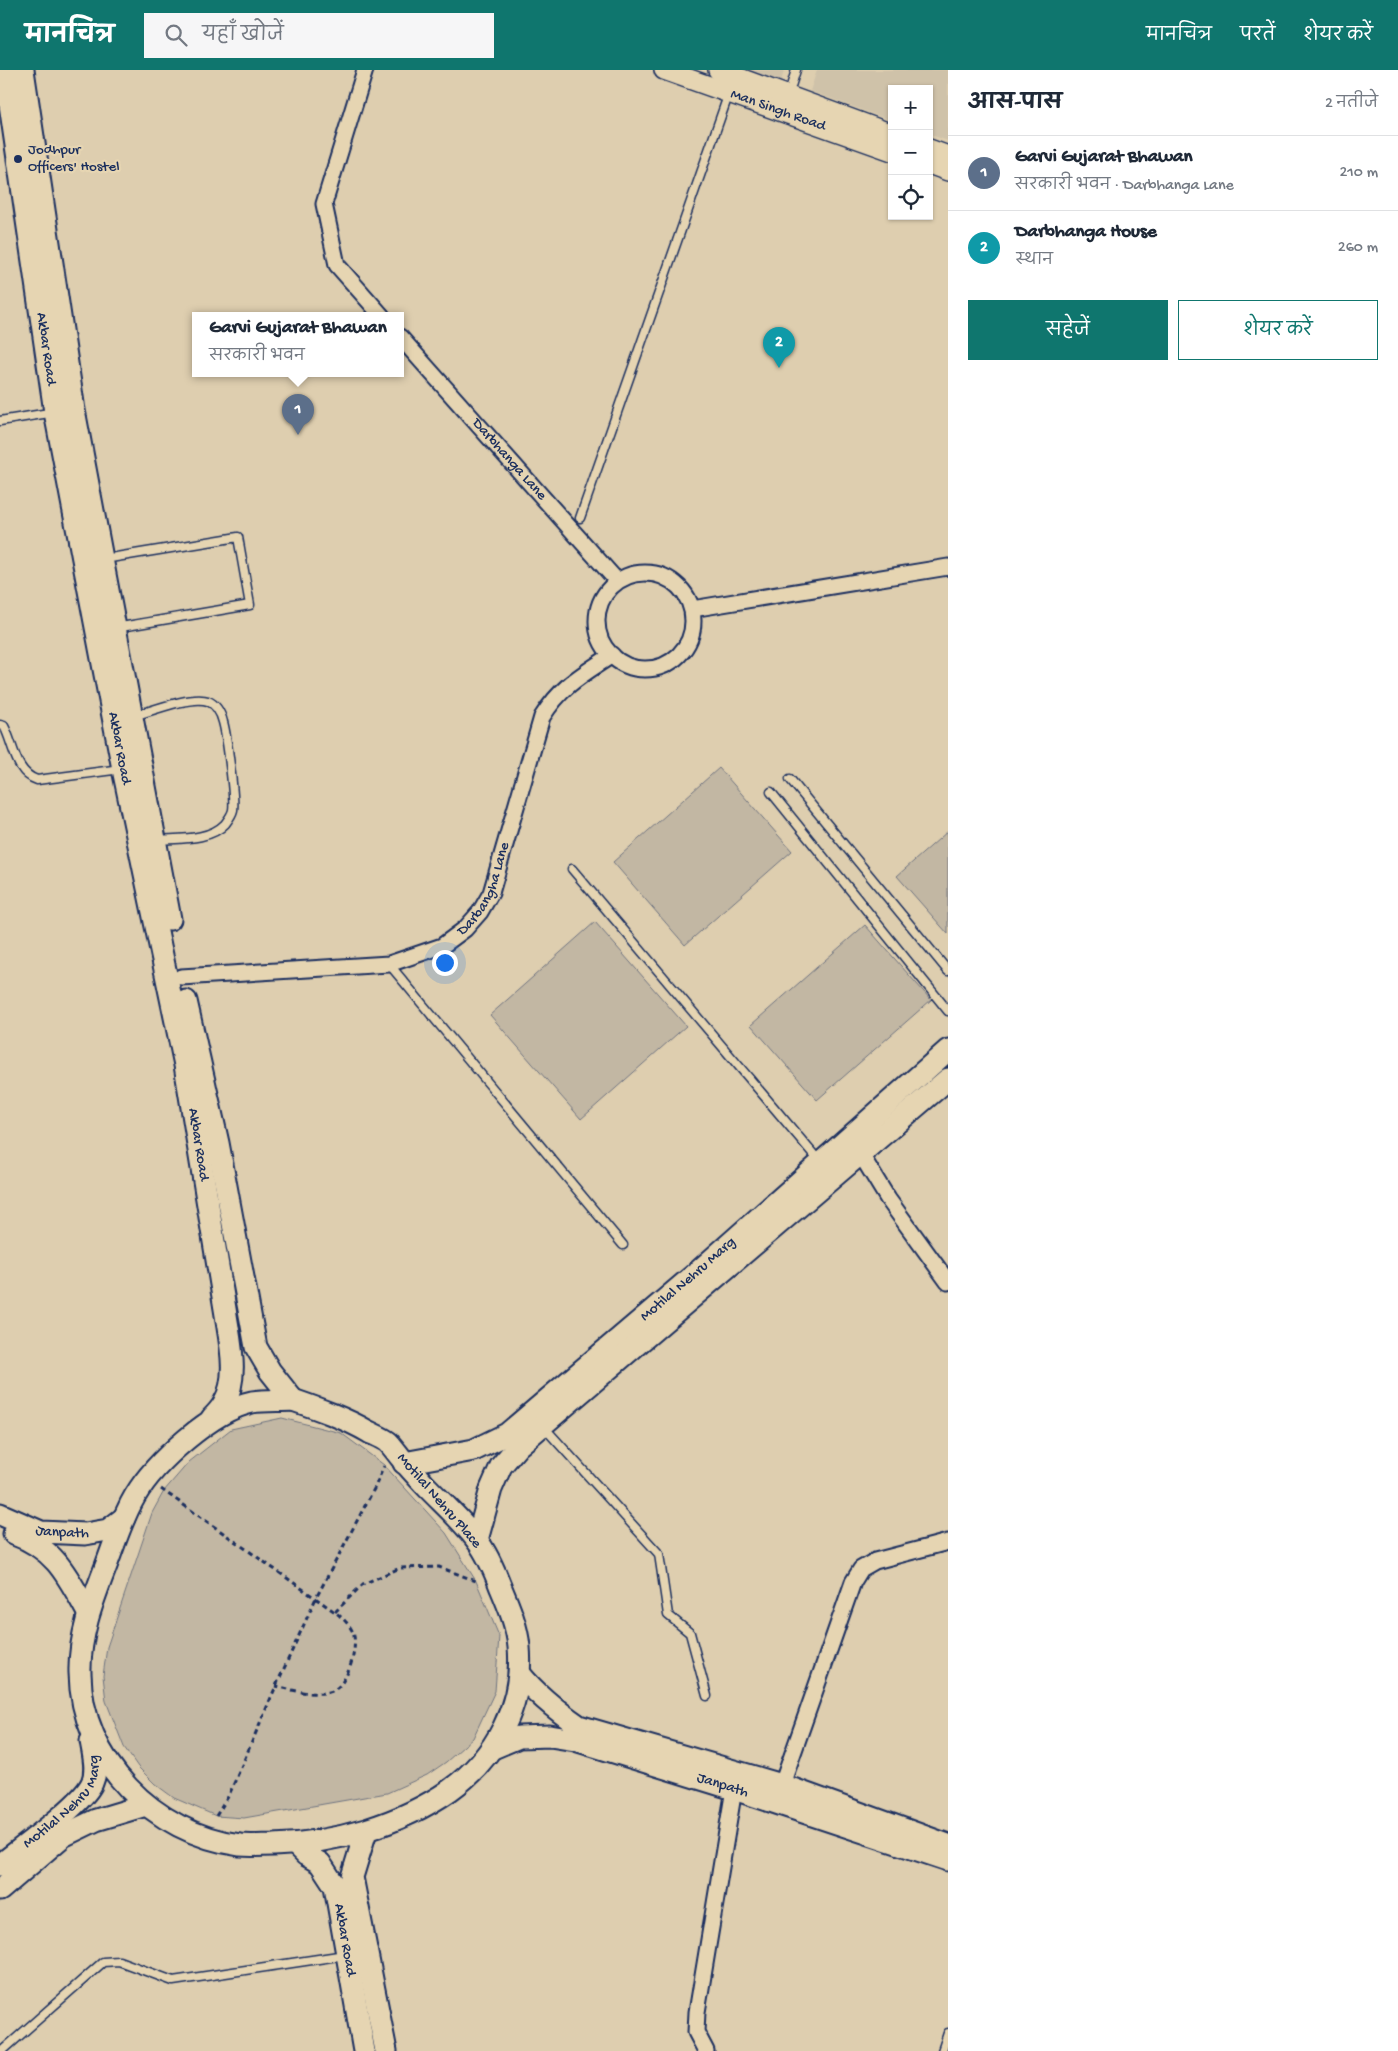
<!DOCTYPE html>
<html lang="hi">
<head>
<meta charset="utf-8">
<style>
  body { margin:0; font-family:"Gochi Hand","Playpen Sans Deva",sans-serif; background:#f6f6f7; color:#1f2937 }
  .controls { position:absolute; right:15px; top:15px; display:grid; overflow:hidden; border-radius:0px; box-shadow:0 1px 4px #0004 }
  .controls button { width:45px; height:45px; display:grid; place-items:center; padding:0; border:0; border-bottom:1px solid #e0e1e3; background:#fff; color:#1f2937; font:25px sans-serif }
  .you { position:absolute; left:444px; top:892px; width:18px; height:18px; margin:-12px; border:4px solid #fff; border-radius:50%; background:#1a73e8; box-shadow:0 0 0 8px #1a73e833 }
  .badge { display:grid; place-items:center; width:32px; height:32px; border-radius:50%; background:#0f766e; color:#fff; font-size:16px; font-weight:700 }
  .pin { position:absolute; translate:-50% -41px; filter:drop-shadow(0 1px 2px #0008) }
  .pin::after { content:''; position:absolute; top:26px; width:18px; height:15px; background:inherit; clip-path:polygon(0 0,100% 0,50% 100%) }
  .popup { position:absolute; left:192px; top:242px; width:212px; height:65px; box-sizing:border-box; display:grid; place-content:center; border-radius:0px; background:#fff; filter:drop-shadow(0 1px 4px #0005); font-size:16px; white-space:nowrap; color:#747a83 }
  .popup b { font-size:19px; color:#1f2937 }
  .popup::after { content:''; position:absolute; left:50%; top:100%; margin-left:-10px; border:10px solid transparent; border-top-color:#fff }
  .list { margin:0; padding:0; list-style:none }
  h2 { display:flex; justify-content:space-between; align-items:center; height:65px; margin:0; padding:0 20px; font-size:21px }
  h2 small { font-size:16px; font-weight:400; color:#747a83 }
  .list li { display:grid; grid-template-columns:32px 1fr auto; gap:15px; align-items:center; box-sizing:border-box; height:75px; padding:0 20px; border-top:1px solid #e0e1e3 }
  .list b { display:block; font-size:19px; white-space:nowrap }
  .list p { margin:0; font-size:16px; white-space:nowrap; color:#747a83 }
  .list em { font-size:16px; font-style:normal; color:#747a83 }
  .actions { display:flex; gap:10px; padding:15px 20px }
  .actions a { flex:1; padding:11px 0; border:1px solid #0f766e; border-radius:0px; text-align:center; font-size:18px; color:#0f766e }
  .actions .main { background:#0f766e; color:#fff }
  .icon { flex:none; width:28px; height:28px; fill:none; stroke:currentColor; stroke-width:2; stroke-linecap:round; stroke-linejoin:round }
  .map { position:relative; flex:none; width:948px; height:1981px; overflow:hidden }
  header { display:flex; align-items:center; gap:30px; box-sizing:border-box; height:70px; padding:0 25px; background:#0f766e; color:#fff }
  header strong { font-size:24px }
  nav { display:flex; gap:28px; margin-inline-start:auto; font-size:18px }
  .search { width:350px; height:45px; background:#f6f6f7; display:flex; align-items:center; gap:12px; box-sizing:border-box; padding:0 18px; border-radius:0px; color:#747a83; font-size:19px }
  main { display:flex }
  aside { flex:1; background:#fff }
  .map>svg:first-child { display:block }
</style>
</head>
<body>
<header>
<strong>मानचित्र</strong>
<div class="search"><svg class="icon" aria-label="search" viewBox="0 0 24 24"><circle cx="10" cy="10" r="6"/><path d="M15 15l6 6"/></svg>यहाँ खोजें</div>
<nav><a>मानचित्र</a><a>परतें</a><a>शेयर करें</a></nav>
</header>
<main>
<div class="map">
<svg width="948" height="1981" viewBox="0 0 948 1981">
  <rect width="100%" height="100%" fill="#deceaf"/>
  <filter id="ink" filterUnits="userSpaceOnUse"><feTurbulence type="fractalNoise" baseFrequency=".02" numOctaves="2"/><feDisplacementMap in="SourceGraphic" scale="10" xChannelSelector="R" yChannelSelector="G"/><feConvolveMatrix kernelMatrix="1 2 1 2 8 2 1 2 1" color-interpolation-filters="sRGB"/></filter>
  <g filter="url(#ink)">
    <g fill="#cfc2a9">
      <path d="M747,0H784L781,12Z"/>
      <path d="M817,0H948V71L929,64V19H892V51L810,21Z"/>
    </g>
    <g fill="#c2b7a3" stroke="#6e7380">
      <path d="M719,698L792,781L685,875L613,792Z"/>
      <path d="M948,761V864L897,806Z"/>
      <path d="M595,852L686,956L581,1049L490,945Z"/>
      <path d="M865,855L931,930L817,1030L751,955Z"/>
      <path d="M282,1348L341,1363L384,1395L446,1463L476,1511L499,1566L495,1621L473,1668L446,1692L427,1705L387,1723L244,1748L216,1746L174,1728L155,1714L138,1697L124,1677L106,1631L103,1606L107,1577L152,1443L164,1421L189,1392L231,1359Z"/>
    </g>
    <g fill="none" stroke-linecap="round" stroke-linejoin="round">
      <g stroke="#1b2f5e" stroke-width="11">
        <g id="service">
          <path d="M788,26L796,0"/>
          <path d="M0,351L55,342"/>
          <path d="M580,448L729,23"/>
          <path d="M104,489L238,467L250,535L115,558"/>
          <path d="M134,646C151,641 192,625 208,631C217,635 221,644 223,652C227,666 235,729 233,740C232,745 228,750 225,754C209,771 178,768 156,770"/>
          <path d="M0,655L4,656C14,675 15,703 37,710L121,699"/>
          <path d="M790,709L948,901"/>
          <path d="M771,722L948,941"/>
          <path d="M572,799L820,1092"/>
          <path d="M389,894L623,1175"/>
          <path d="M543,1356L659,1484L668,1545L690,1563L707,1626"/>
          <path d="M2,1981L103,1892L119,1891L173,1911L345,1885"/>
          <path d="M942,1981L948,1963"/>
        </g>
      </g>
      <g stroke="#1b2f5e" stroke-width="19">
        <g id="minor">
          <path d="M365,0L324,134L337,195L382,246"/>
          <path id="s1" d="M400,267L617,511"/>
          <circle cx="645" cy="551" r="48"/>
          <path d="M692,539L948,497"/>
          <path id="s2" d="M181,907L389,894L442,876L465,859L480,842L491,823L542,647C562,615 582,605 612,585"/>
          <path d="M860,1083L888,1129L948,1212"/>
          <path d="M779,1723L853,1512L861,1499L875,1491L948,1472"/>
          <path d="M706,1981L696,1962L697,1942L734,1719"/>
        </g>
      </g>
      <g stroke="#1b2f5e" stroke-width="22">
        <g id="tertiary">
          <path id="s3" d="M664,0L892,81"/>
          <path d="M718,0L892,64"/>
          <path d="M929,79L948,86"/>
          <path d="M929,94L948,101"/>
        </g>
      </g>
      <g stroke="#1b2f5e" stroke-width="25">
        <g id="secondary">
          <path id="s4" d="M5,0L55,342L123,699L185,995L226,1245C230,1272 239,1308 224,1333C221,1339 216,1344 212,1348"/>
          <path d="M23,0L74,340L170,849"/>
          <path d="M186,931L218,1073L256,1277L270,1301L293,1330"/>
          <path d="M293,1330C319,1339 345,1348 369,1362C375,1365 383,1368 388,1372C392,1376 397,1383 401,1388C408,1397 416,1405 424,1414C441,1432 461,1449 476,1469C487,1483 495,1502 501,1518C509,1537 517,1556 519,1577C524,1634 496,1687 450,1720C400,1755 335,1773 274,1775C263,1775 251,1776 240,1775C154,1764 81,1690 80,1603C79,1565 93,1530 106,1496C115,1472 122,1448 135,1426C155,1392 213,1340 252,1332C265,1330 280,1331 293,1330Z"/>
          <path id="s5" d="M404,1393L474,1380L507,1364L700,1200L948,980"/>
          <path id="s6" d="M0,1444L41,1462L85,1464L108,1460L124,1448"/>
          <path d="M14,1464C56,1479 68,1507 88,1543"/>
          <path d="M477,1470L491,1419L501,1396L518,1376L948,1009"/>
          <path d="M520,1604C537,1625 556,1640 579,1656L782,1715L948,1775"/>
          <path id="s7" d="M493,1678L519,1667L550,1666L575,1670L734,1719L948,1790"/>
          <path d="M366,1761L352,1807L386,1981"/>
          <path id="s8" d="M295,1774L306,1785L320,1793L335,1816L364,1981"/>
          <path id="s9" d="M0,1795C21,1778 82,1735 92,1713C98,1700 93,1683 91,1671"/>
          <path d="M0,1820L63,1766L96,1750L146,1735"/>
        </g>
      </g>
      <g stroke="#1b2f5e" stroke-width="3" stroke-dasharray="5 4" stroke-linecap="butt">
        <path d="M161,1419L335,1542C342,1547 353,1558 354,1566C357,1582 347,1618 329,1622C312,1626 292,1620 276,1616"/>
        <path d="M335,1542L363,1514L400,1498L439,1497L476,1511"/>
        <path d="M216,1746L229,1725L276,1616L316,1528L375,1417L384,1396"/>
      </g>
      <use href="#service" stroke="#e6d5b2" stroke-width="8"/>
      <use href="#minor" stroke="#e6d5b2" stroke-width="15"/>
      <use href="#tertiary" stroke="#e6d5b2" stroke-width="19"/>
      <use href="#secondary" stroke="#e6d5b2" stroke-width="21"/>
    </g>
  </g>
  <circle fill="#1b2f5e" stroke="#e6d5b2" stroke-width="2" cx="18" cy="89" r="5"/>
  <g text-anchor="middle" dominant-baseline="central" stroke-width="4.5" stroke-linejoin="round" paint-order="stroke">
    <g font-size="15" fill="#1b2f5e" stroke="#e6d5b2">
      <text stroke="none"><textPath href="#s3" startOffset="121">Man Singh Road</textPath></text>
      <text stroke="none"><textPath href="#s4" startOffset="282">Akbar Road</textPath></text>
      <text stroke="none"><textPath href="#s1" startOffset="164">Darbhanga Lane</textPath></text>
      <text stroke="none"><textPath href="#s4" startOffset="688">Akbar Road</textPath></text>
      <text stroke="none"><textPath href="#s2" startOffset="338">Darbangha Lane</textPath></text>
      <text stroke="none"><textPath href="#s4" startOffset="1092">Akbar Road</textPath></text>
      <text stroke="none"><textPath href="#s5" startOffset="346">Motilal Nehru Marg</textPath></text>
      <text transform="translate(439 1431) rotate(49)">Motilal Nehru Place</text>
      <text stroke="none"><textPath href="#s6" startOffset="66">Janpath</textPath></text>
      <text stroke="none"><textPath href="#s7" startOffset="239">Janpath</textPath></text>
      <text stroke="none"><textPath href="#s9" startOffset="92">Motilal Nehru Marg</textPath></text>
      <text stroke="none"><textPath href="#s8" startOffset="114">Akbar Road</textPath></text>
    </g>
    <g font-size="15" fill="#1b2f5e" stroke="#e6d5b2" text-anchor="start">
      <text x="28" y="80">Jodhpur<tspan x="28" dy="17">Officers' Hostel</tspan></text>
    </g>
  </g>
</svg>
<div class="controls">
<button>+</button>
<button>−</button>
<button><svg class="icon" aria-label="locate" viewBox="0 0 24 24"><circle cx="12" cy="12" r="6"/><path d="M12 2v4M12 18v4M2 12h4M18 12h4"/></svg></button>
</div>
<div class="you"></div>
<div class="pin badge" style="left:298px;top:365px;background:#5c6f8a">1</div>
<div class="popup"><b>Garvi Gujarat Bhawan</b>सरकारी भवन</div>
<div class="pin badge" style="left:779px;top:298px;background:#0f9aa8">2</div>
</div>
<aside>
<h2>आस-पास<small>2 नतीजे</small></h2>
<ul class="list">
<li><span class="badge" style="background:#5c6f8a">1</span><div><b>Garvi Gujarat Bhawan</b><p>सरकारी भवन · Darbhanga Lane</p></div><em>210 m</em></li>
<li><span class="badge" style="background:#0f9aa8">2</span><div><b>Darbhanga House</b><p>स्थान</p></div><em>260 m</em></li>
</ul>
<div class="actions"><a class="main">सहेजें</a><a>शेयर करें</a></div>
</aside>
</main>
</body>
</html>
